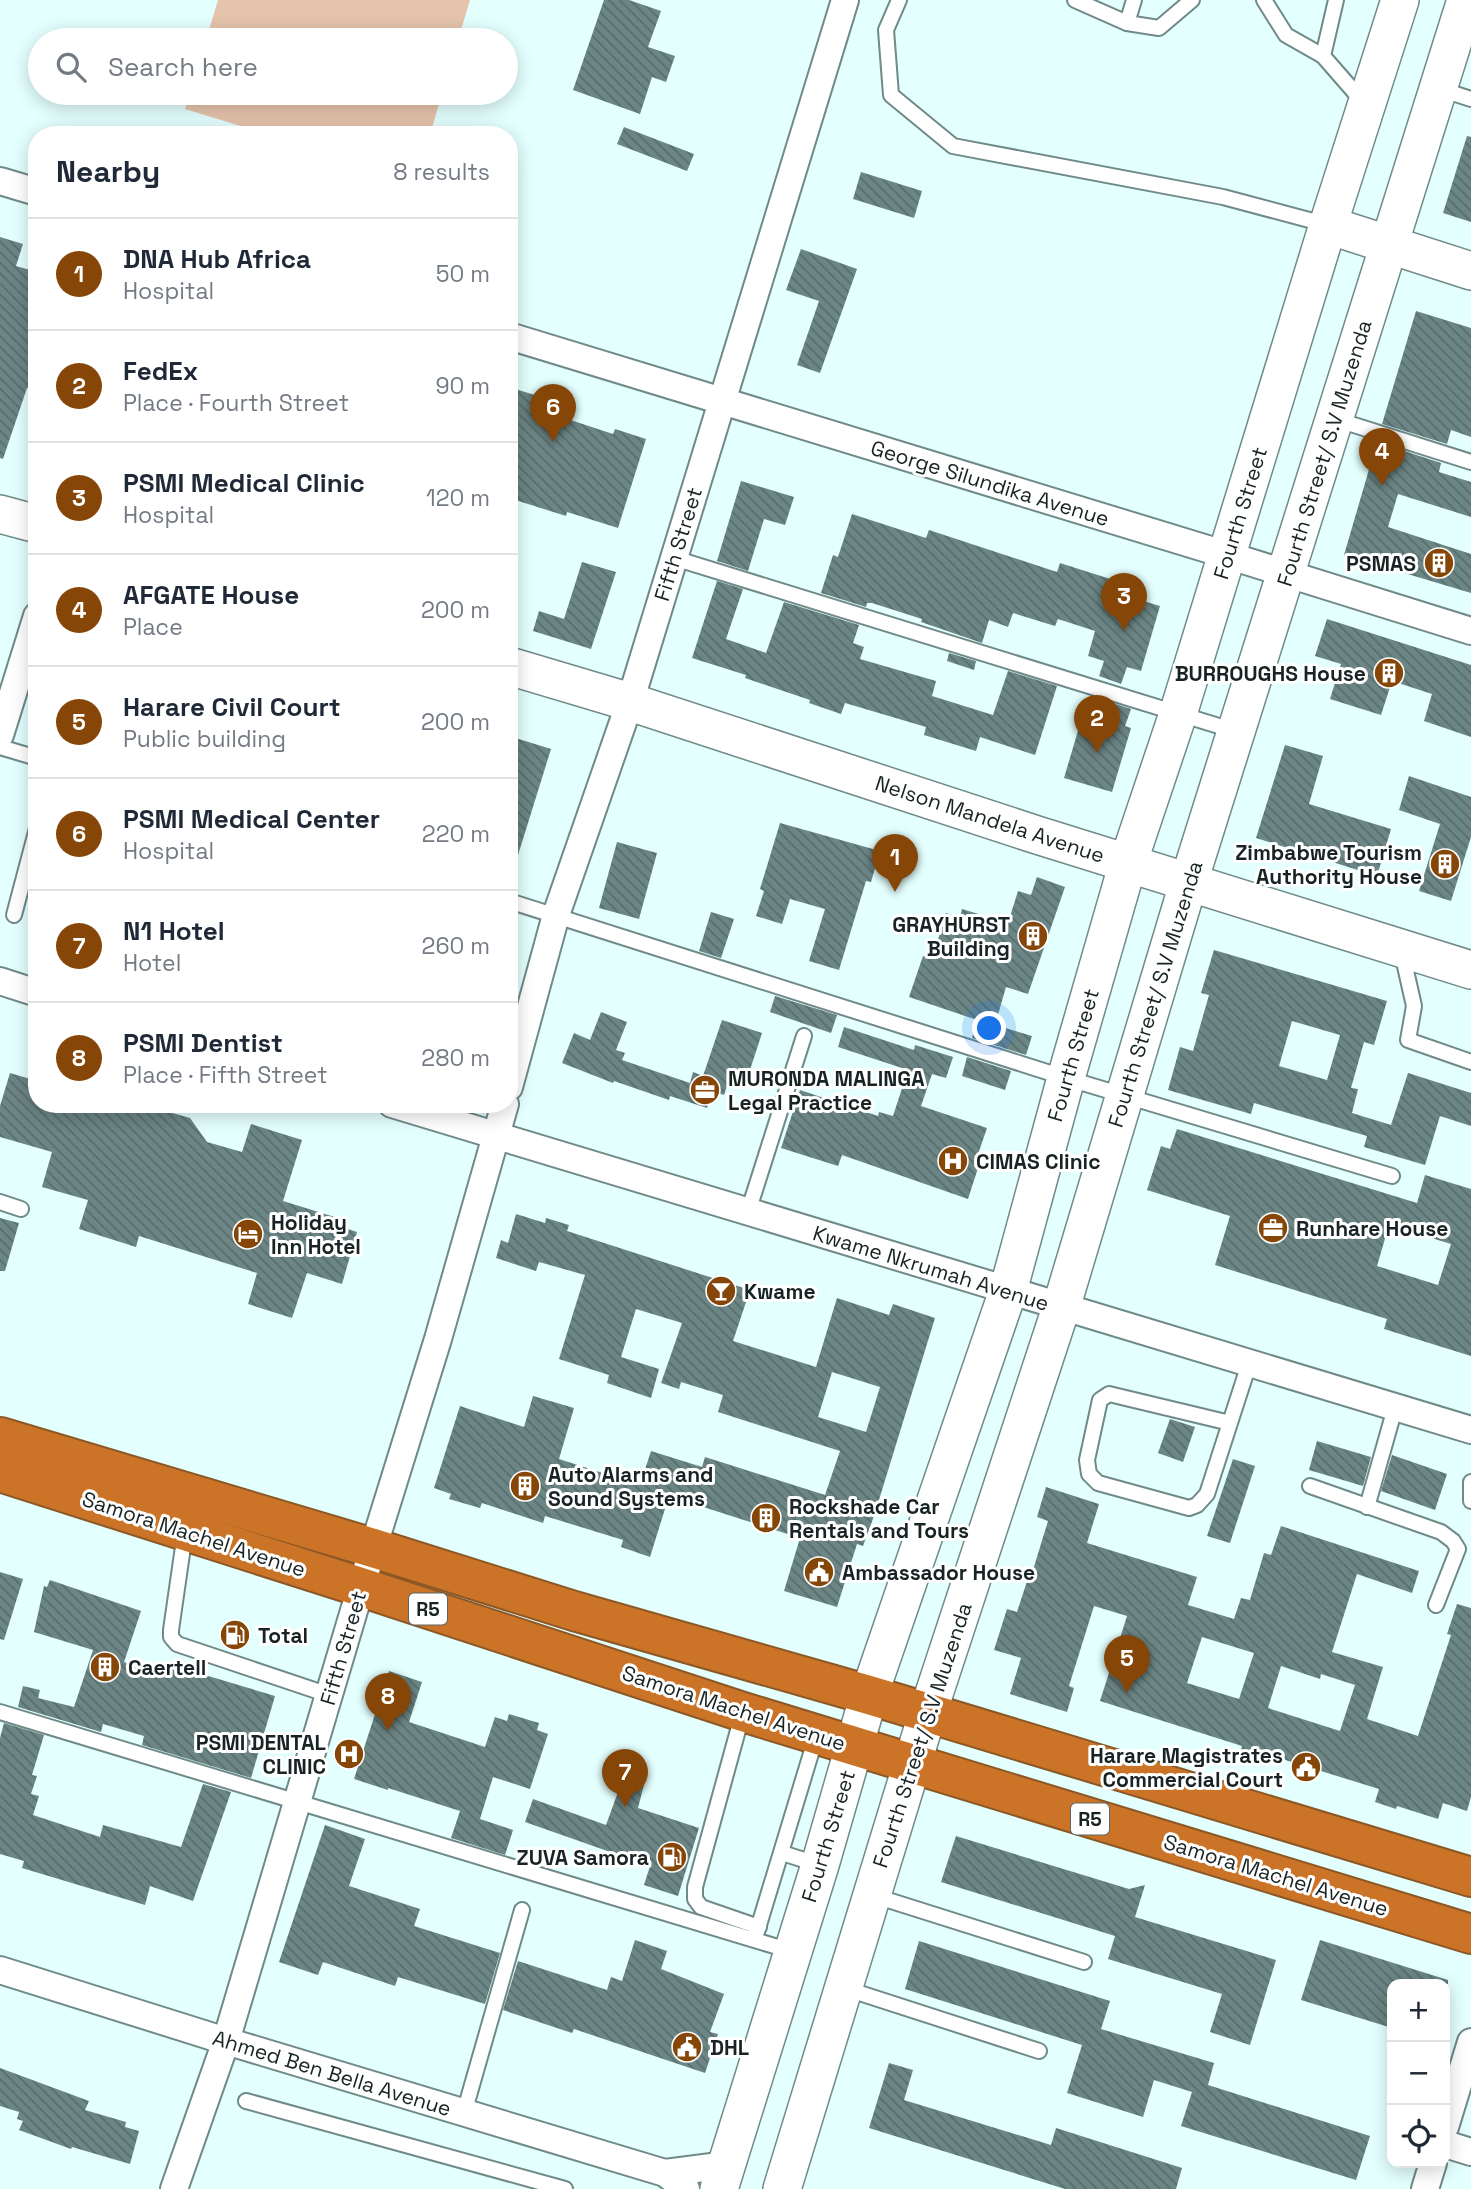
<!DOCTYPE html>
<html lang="en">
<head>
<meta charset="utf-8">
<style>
  body { margin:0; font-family:"Space Grotesk",sans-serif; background:#f6f6f7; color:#1f2937 }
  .controls { position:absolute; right:21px; bottom:21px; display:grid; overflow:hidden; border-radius:14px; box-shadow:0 4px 18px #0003 }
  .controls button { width:63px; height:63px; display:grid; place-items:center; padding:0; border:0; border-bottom:2px solid #e0e1e3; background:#fff; color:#1f2937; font:35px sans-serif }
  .you { position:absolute; left:990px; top:1029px; width:24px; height:24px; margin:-18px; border:5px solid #fff; border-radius:50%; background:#1a73e8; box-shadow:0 0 0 10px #1a73e833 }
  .badge { display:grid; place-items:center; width:46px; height:46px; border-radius:50%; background:#854608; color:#fff; font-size:23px; font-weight:700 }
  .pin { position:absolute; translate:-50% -58px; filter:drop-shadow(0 2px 4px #0008) }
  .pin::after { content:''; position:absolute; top:37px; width:24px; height:21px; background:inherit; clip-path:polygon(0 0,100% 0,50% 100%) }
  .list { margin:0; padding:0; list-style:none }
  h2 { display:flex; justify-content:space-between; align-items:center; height:91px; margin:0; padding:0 28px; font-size:30px }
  h2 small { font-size:23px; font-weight:400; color:#747a83 }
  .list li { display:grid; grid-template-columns:46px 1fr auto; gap:21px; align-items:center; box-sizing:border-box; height:112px; padding:0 28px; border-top:2px solid #e0e1e3 }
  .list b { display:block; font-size:26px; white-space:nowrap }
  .list p { margin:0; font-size:23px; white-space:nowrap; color:#747a83 }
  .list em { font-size:23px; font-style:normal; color:#747a83 }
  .icon { flex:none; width:38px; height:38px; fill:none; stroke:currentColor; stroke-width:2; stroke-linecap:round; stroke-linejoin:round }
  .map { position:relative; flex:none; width:1471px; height:2189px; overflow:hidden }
  .search { position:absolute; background:#fff; box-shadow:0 4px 18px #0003; left:28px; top:28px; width:490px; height:77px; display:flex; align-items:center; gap:18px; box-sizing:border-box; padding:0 24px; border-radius:38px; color:#747a83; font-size:26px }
  .panel { position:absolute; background:#fff; box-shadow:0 4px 18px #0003; left:28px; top:126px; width:490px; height:987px; border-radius:28px }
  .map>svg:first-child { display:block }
</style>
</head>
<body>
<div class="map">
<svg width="1471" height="2189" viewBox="0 0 1471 2189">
  <defs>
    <pattern id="building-back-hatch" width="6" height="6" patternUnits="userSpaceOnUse" patternTransform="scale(1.75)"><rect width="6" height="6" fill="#6c8685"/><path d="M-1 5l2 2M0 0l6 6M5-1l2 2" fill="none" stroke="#586d6c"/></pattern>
  </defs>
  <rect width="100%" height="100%" fill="#e3fffe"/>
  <g fill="#e6c4ac">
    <path d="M218,0H470L458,40H206Z"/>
    <path d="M190,93H442L430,135H270L185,109Z"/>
  </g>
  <g fill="url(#building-back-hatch)" fill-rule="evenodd">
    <path d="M604,0H629L661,11L648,47L675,56L666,82L652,77L640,114L573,90Z"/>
    <path d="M624,127L694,154L687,171L617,144Z"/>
    <path d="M1467,136L1471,137V222L1443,213Z"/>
    <path d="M861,172L922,191L914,218L853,199Z"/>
    <path d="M0,237L23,244L16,266L37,272V350L31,370L37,371V391L27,388L3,459L0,458Z"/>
    <path d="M801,249L857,269L820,373L797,365L819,301L786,290Z"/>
    <path d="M1416,311L1471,328V437L1451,430L1447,444L1382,424Z"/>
    <path d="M509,387L544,398L540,410L613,434L615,429L646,439L618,528L567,512L566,516L509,498Z"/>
    <path d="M1377,442L1441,463L1439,472L1471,482V517L1398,494L1388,527L1471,554V593L1344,555Z"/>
    <path d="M741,481L794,497L785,525L764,519L748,571L717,561Z"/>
    <path d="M852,514L926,538L929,530L1057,572L1060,563L1123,583L1120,594L1160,606L1141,671L1127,667L1121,684L1099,676L1104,661L1088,656L1095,631L1058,619L1055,626L1013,613L1008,627L989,620L982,643L921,622L922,619L872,603H867L866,607L821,593L833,555L838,557Z"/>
    <path d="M582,562L616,572L591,649L533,631L539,611L564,619Z"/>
    <path d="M717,581L743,589L726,639L766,653L784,602L859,625L853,643L864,647L860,659L936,681L932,696L993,715L1008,671L1057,686L1035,755L980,737L976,751L924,735L926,727L845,703L841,714L809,703L810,700L745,678L746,675L692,658Z"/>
    <path d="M1327,619L1471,665V737L1424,721L1432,694L1392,681L1381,715L1330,699L1341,664L1315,656Z"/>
    <path d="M949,653L976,661L974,670L947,661Z"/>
    <path d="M1106,701L1131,709L1125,726L1131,728L1112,792L1064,778L1083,714L1100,719Z"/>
    <path d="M509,736L551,749L514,868L509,867Z"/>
    <path d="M1285,745L1323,756L1309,804L1391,829L1377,876L1256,838Z"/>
    <path d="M1409,776L1471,797V837L1451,901L1419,891L1440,824L1399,810Z"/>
    <path d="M780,823L880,851L871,882L866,881L839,970L809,961L825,909L790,899L782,924L756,916L764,891L760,889Z"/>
    <path d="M617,842L657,853L639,919L599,908Z"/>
    <path d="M1037,877L1065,887L1028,994L1006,987L995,1025L1032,1036L1026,1055L972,1038L977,1020L909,997L923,956L932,959L946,913L960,918L962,909L1008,923L1018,891L1031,895Z"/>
    <path d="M711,912L734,919L721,958L699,951Z"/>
    <path d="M1214,950L1387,1001L1374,1045L1364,1042L1351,1088L1358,1089L1352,1113L1391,1125L1408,1073L1471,1093V1126L1440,1116L1425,1165L1364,1147L1367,1136L1254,1103L1251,1114L1168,1090L1180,1047L1193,1051L1209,995L1201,993ZM1292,1021L1340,1035L1327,1080L1279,1066Z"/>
    <path d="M775,996L837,1015L831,1033L770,1012Z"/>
    <path d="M601,1012L627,1022L616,1050L625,1053L622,1060L690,1083L693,1072L703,1076L722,1020L762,1033L748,1076L732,1071L724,1095L712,1091L707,1108L670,1096L669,1100L614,1081L613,1083L562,1063L574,1033L590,1040Z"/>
    <path d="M844,1027L914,1050L915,1045L953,1057L946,1078L932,1074L921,1106L987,1128L974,1166L978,1168L968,1199L842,1155L838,1166L781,1148L800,1090L878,1116L879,1112L893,1116L908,1070L838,1047Z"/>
    <path d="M967,1057L1011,1071L1005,1090L962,1076Z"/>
    <path d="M10,1073L37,1081V1104H141L190,1118L207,1142L242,1152L251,1124L302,1140L283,1201L338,1218L336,1225L357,1232L342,1284L307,1273L292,1318L248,1304L257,1273L139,1236L136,1247L79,1229L88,1200L42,1187L52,1152L0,1137V1106Z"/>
    <path d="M1177,1129L1417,1203L1425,1175L1471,1189V1356L1384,1329L1387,1319L1215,1265L1230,1216L1147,1190L1161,1146L1170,1149ZM1389,1225L1451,1244L1438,1285L1377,1266Z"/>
    <path d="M516,1214L545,1223L546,1218L569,1225L567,1231L750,1290L733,1341L816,1367L837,1298L889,1315L893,1304L935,1318L874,1516L863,1546L857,1544L837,1607L784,1591L800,1538L669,1496L650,1557L621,1547L623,1540L545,1516L543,1523L482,1503L480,1508L449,1499L451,1494L434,1488L460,1406L524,1427L533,1396L574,1408L559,1459L640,1485L651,1451L702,1467L705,1457L825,1495L840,1451L718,1412L723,1395L681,1382L679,1389L661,1383L682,1323L636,1309L621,1357L659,1369L651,1398L607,1383L609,1375L559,1359L585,1275L539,1262L536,1271L496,1258L501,1240L508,1243ZM832,1372L880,1387L866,1432L818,1417Z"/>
    <path d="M0,1218L19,1223L5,1271H0Z"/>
    <path d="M1170,1419L1195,1427L1183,1462L1158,1453Z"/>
    <path d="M1317,1441L1371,1457L1363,1486L1309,1470Z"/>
    <path d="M1392,1455L1447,1474L1435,1510L1381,1491Z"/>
    <path d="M1233,1459L1255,1466L1230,1543L1207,1536Z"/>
    <path d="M1046,1487L1099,1504L1087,1543L1197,1577L1188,1605L1234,1619L1241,1598L1250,1600L1264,1553L1271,1555L1281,1526L1419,1571L1412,1593L1357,1574L1332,1652L1383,1667L1367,1719L1418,1736L1451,1635L1447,1634L1457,1604L1471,1608V1797L1467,1811L1443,1803L1438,1819L1397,1806L1396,1809L1375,1802L1379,1789L1266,1754L1265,1757L1241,1750L1242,1746L1100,1701L1127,1616L1094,1606L1069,1686L1074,1688L1067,1712L1010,1694L1021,1658L994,1650L1007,1609L1017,1612L1031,1569L1033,1570L1048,1521L1037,1517ZM1202,1637L1254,1653L1239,1699L1187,1683ZM1281,1666L1320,1679L1321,1674L1355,1685L1340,1731L1268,1708Z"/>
    <path d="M0,1572L23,1579L4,1640L0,1639Z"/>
    <path d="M50,1580L141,1611L124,1662L163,1673L165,1663L275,1696L251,1778L142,1745L144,1736L103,1724L101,1732L18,1707L23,1686L40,1690L38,1698L74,1707L93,1650L34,1632L44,1586L47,1587Z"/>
    <path d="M389,1671L422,1682L409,1722L485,1747L495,1717L507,1721L509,1714L539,1723L537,1730L548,1734L530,1789L493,1777L480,1819L513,1830L505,1855L451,1838L460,1811L388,1788V1790L354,1779Z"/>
    <path d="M4,1723L44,1735L32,1775L37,1776L31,1794L39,1796L33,1815L100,1837L103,1825L181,1847L203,1784L231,1792L193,1901L150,1886L145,1905L22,1868L24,1861L0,1854V1738Z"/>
    <path d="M626,1770L646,1777L638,1808L699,1828L678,1896L644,1885L650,1866L525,1822L533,1799L606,1825Z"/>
    <path d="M325,1825L365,1839L349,1886L420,1909L414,1926L500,1953L485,2004L398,1977L395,1986L323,1962L318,1975L279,1962Z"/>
    <path d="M956,1836L1129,1889L1145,1885L1135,1917L1276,1960L1250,2045L1210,2032L1222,1994L1108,1959L1115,1936L941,1882Z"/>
    <path d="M635,1940L667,1951L661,1969L724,1994L710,2032L718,2034L705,2073L574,2029L572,2033L503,2010L518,1961L607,1990L611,1977L622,1981Z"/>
    <path d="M1320,1940L1448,1980V1984H1392V2028L1301,2000Z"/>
    <path d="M919,1941L1110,2001L1101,2029L1214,2063L1208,2085L1370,2136L1356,2180L1181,2126L1192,2092L1154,2080L1143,2117L1067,2093L1082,2045L905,1989Z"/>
    <path d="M889,2063L913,2070L904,2100L1051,2145L1056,2128L1182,2168L1176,2189H1065L869,2128Z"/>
    <path d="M0,2068L89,2101L85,2110L126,2122L125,2127L139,2131L130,2164L72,2147L71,2149L19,2130L23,2121L17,2119L19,2112L0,2106Z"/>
  </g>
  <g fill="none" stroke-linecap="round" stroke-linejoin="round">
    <g stroke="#708989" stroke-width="18">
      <g id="lane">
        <path d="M899,0L886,30L891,95L953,146L1223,197L1328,225"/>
        <path d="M1075,0L1127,23L1159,28L1192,0"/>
        <path d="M1264,0L1286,35L1323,56"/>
        <path d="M1336,0L1323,56L1364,103"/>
        <path d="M1127,23L1134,0"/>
        <path d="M1440,89L1471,99"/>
        <path d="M1335,419L1471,462"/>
        <path d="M674,558L1235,731"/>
        <path d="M0,747L37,758"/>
        <path d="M509,901L1066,1078L1392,1176"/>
        <path d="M14,915L37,828"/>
        <path d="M1402,953L1414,1006L1408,1040L1471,1062"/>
        <path d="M0,1202L21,1209"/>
        <path d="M748,1212L804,1036"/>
        <path d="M1230,1423L1109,1394L1100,1400L1087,1460L1089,1474L1098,1483L1189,1508L1197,1505L1207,1494L1249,1364"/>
        <path d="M1471,1482V1501"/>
        <path d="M1310,1486L1441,1532L1453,1541L1458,1549L1436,1605"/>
        <path d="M1367,1507L1395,1408"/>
        <path d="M185,1533L171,1630V1637L177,1644L329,1695"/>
        <path d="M0,1712L791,1951"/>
        <path d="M743,1712L695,1887V1899L701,1907L759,1927"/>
        <path d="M782,1853L820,1865"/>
        <path d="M872,1895L1084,1962"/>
        <path d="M756,1935L816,1737"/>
        <path d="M844,1988L1039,2051"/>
        <path d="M246,2101L565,2189"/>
        <path d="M464,2113L522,1910"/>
      </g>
    </g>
    <g stroke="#708989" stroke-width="30">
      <g id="street">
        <path d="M0,181L37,192"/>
        <path d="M509,336L1227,555L1471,631"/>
        <path d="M0,735L37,616"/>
        <path d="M0,981L37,993"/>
        <path d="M509,1087L556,915L630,702L845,0"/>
        <path d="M392,1104L1471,1430"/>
        <path d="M0,1970L226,2041L665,2173L686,2189"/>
        <path d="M1445,2127L1471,2042"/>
        <path d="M1445,2144L1471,2152"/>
        <path d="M665,2173L727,2165"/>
        <path d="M174,2189L226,2041L361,1587L438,1339L505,1104"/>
        <path d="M1425,2189L1433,2163"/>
      </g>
    </g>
    <g stroke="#708989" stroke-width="40">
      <g id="secondary">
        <path d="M1328,225L1471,271"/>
        <path d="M0,514L37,524"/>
        <path d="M509,666L630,702L1037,835L1471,970"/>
        <path d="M719,2189L820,1865L869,1695L1008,1291L1066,1078L1128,863L1178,714L1328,225L1400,0"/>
        <path d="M782,2189L928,1712L1061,1308L1189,881L1466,0"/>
      </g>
    </g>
    <g stroke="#8c5826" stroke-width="42">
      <g id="highway">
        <path d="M0,1437L373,1548L574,1611L869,1695L1471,1877"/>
        <path d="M0,1472L361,1587L743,1712L1471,1934"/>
      </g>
    </g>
    <use href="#lane" stroke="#fff" stroke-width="14"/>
    <use href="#street" stroke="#fff" stroke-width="26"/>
    <use href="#secondary" stroke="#fff" stroke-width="37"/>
    <use href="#highway" stroke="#cb7427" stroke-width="38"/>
  </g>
  <defs>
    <g id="building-disc" transform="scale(1.575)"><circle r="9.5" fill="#854608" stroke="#fff"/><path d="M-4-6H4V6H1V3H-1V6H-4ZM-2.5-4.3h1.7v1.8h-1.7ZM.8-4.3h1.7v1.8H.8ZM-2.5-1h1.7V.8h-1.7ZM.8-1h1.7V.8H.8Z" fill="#fff"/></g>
    <g id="office-disc" transform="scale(1.575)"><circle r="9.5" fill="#854608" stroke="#fff"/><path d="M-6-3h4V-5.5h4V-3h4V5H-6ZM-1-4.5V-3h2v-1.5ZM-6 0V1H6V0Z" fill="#fff"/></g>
    <g id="hospital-disc" transform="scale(1.575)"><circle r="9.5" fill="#854608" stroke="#fff"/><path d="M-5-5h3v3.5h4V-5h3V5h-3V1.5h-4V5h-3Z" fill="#fff"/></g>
    <g id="hotel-disc" transform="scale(1.575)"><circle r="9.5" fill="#854608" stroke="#fff"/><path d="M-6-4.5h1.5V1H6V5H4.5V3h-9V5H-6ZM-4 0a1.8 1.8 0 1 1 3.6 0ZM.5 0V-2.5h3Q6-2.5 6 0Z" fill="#fff"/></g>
    <g id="bar-disc" transform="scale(1.575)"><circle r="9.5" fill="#854608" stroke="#fff"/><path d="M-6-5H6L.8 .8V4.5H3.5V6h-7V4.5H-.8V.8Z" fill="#fff"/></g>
    <g id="civic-disc" transform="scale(1.575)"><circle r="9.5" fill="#854608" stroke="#fff"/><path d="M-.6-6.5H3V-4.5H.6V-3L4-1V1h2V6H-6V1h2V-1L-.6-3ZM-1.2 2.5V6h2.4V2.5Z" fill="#fff"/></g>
    <g id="fuel-disc" transform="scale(1.575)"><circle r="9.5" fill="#854608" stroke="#fff"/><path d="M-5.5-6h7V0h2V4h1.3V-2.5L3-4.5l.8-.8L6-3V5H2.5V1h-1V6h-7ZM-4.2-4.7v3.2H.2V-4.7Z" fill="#fff"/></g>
  </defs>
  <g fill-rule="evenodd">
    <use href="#building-disc" x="1439" y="563"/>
    <use href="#building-disc" x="1389" y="673"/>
    <use href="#building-disc" x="1445" y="864"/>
    <use href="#building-disc" x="1033" y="936"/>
    <use href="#office-disc" x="705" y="1090"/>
    <use href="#hospital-disc" x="953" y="1161"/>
    <use href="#office-disc" x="1273" y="1228"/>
    <use href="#hotel-disc" x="248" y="1234"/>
    <use href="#bar-disc" x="721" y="1291"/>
    <use href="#building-disc" x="525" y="1486"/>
    <use href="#building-disc" x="766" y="1518"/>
    <use href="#civic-disc" x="819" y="1572"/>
    <use href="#fuel-disc" x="235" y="1635"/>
    <use href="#building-disc" x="105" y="1667"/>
    <use href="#hospital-disc" x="349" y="1754"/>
    <use href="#civic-disc" x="1306" y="1767"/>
    <use href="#fuel-disc" x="672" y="1857"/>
    <use href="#civic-disc" x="687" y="2047"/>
  </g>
  <g text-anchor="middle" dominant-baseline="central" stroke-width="6" stroke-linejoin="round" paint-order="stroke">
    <g fill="#fff" stroke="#5d6565" stroke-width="2">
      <rect x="409" y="1593.5" width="38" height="31" rx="5"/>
      <rect x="1071" y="1803.5" width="38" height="31" rx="5"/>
    </g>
    <g font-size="19" font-weight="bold" fill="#182323">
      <text x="428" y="1609">R5</text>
      <text x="1090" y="1819">R5</text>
    </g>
    <g font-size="21" fill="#182323" stroke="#fff">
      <text transform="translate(1324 453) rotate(-73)">Fourth Street/ S.V Muzenda</text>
      <text transform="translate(990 483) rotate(17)">George Silundika Avenue</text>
      <text transform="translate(1240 513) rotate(-73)">Fourth Street</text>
      <text transform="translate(678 544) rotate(-73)">Fifth Street</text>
      <text transform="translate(990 819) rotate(18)">Nelson Mandela Avenue</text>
      <text transform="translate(1155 994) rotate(-73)">Fourth Street/ S.V Muzenda</text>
      <text transform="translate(1073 1055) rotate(-74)">Fourth Street</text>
      <text transform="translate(931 1268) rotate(17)">Kwame Nkrumah Avenue</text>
      <text transform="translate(194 1534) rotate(18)">Samora Machel Avenue</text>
      <text transform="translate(343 1648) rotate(-74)">Fifth Street</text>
      <text transform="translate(734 1708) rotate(18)">Samora Machel Avenue</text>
      <text transform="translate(922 1735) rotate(-72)">Fourth Street/ S.V Muzenda</text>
      <text transform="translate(828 1836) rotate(-73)">Fourth Street</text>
      <text transform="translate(1276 1875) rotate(17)">Samora Machel Avenue</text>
      <text transform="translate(332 2073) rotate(17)">Ahmed Ben Bella Avenue</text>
    </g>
    <g font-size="21" font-weight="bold" fill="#182323" stroke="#fff" text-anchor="start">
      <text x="1416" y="563" text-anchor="end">PSMAS</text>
      <text x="1366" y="673" text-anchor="end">BURROUGHS House</text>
      <text x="1422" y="852" text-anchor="end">Zimbabwe Tourism<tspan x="1422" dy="24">Authority House</tspan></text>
      <text x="1010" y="924" text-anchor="end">GRAYHURST<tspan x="1010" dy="24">Building</tspan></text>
      <text x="728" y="1078">MURONDA MALINGA<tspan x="728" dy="24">Legal Practice</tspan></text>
      <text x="976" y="1161">CIMAS Clinic</text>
      <text x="271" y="1222">Holiday<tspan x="271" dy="24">Inn Hotel</tspan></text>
      <text x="1296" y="1228">Runhare House</text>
      <text x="744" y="1291">Kwame</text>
      <text x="548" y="1474">Auto Alarms and<tspan x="548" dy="24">Sound Systems</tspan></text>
      <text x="789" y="1506">Rockshade Car<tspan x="789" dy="24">Rentals and Tours</tspan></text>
      <text x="842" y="1572">Ambassador House</text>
      <text x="258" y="1635">Total</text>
      <text x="128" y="1667">Caertell</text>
      <text x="326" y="1742" text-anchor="end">PSMI DENTAL<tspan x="326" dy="24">CLINIC</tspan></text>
      <text x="1283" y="1755" text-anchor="end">Harare Magistrates<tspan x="1283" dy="24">Commercial Court</tspan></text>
      <text x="649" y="1857" text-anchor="end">ZUVA Samora</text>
      <text x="710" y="2047">DHL</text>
    </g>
  </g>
</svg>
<div class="controls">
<button>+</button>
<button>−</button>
<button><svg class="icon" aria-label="locate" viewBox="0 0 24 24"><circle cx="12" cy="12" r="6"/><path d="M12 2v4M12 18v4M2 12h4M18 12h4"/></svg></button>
</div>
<div class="you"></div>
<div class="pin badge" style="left:895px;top:892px">1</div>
<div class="pin badge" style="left:1097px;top:753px">2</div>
<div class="pin badge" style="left:1124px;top:631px">3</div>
<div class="pin badge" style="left:1382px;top:486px">4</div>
<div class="pin badge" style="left:1127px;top:1693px">5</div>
<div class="pin badge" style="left:553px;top:442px">6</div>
<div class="pin badge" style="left:625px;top:1807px">7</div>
<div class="pin badge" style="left:388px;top:1731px">8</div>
<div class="search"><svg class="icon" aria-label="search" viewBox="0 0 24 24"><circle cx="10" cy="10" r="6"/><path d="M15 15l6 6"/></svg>Search here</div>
<section class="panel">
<h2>Nearby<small>8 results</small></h2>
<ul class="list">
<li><span class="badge">1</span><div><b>DNA Hub Africa</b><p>Hospital</p></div><em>50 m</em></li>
<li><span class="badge">2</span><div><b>FedEx</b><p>Place · Fourth Street</p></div><em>90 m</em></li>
<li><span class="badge">3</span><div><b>PSMI Medical Clinic</b><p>Hospital</p></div><em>120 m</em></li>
<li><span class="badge">4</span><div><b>AFGATE House</b><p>Place</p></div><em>200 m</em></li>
<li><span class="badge">5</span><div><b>Harare Civil Court</b><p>Public building</p></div><em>200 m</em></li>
<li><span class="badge">6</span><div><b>PSMI Medical Center</b><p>Hospital</p></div><em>220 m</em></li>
<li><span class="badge">7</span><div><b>N1 Hotel</b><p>Hotel</p></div><em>260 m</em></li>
<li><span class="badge">8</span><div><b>PSMI Dentist</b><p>Place · Fifth Street</p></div><em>280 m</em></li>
</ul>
</section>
</div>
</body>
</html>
